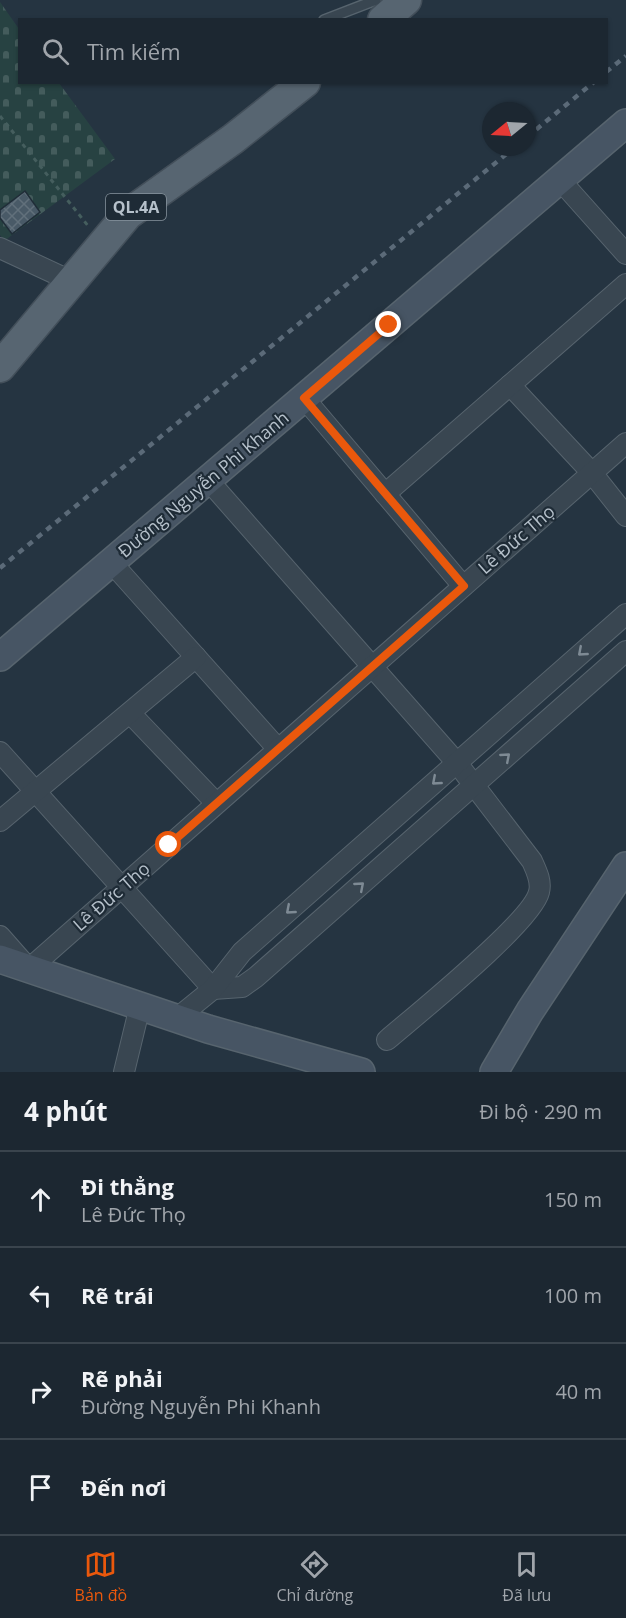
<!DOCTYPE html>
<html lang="vi">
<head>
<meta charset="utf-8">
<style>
  body { margin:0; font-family:"Open Sans",sans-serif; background:#252f39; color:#f1f3f6 }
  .compass { position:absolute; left:482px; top:102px; width:54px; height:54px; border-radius:50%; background:#1c2731; box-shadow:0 2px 4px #0004; rotate:252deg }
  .stop { position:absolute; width:18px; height:18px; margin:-14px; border:4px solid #ea580c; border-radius:50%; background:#fff }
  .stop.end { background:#ea580c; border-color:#fff; box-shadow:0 2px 6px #0008 }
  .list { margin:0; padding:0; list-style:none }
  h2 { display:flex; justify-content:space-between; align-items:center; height:78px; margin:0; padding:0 24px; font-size:26px }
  h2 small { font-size:20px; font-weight:400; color:#a0a5ab }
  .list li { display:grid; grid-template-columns:39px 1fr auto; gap:18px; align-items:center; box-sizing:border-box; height:96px; padding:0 24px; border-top:2px solid #3a444d }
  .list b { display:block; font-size:22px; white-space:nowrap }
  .list p { margin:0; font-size:20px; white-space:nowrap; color:#a0a5ab }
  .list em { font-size:20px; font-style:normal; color:#a0a5ab }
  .icon { flex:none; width:33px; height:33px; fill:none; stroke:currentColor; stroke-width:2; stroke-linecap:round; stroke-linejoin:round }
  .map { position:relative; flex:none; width:626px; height:1072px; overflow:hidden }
  .search { position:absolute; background:#1c2731; box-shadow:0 2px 4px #0004; left:18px; right:18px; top:18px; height:66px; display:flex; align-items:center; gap:15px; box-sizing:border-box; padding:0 21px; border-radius:0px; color:#a0a5ab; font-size:22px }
  .sheet { height:462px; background:#1c2731 }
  nav { display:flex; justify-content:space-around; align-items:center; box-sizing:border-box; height:84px; border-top:2px solid #3a444d; background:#1c2731; font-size:16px; color:#a0a5ab }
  nav a { display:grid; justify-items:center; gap:3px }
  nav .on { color:#ea580c }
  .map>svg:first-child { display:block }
</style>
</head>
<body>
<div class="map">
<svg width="626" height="1072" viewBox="0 0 626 1072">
  <defs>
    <pattern id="cemetery-stones" width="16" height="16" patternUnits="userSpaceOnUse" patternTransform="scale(1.5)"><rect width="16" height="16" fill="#274242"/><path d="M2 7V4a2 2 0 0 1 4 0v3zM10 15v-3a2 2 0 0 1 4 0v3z" fill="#445c5c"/></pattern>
    <pattern id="building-cross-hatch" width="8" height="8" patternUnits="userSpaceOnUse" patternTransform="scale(1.5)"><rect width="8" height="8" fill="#495a67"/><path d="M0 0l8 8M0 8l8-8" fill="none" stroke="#61707b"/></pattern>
  </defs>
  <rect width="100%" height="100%" fill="#253441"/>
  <path fill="url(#cemetery-stones)" d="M0,2L19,29L20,82L59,83L115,159L4,241L0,235Z"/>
  <path fill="url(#building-cross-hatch)" stroke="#202d38" stroke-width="1.5" d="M25,191L40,212L12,234L0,218V210Z"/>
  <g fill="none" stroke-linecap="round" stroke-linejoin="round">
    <g stroke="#57646e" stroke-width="12">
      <path id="lane" d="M324,20L376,0"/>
    </g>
    <g stroke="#57646e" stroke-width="22">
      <g id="street">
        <path d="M560,180L626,254"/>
        <path d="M0,248L73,282"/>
        <path d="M510,385L592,473L626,516"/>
        <path d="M304,398L463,586"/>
        <path d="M208,480L457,763L532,861C536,870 542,881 539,892C532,922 416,1015 387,1040"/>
        <path d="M385,494L626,284"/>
        <path d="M111,562L278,749"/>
        <path d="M130,713L216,803"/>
        <path d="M0,752L213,989"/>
        <path d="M0,821L196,657"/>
        <path d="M0,936L29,969L626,443"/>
        <path d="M213,989L242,987L256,977L626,651"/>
        <path d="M176,1019L213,989L242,952L626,614"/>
        <path d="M124,1072L140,1006"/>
      </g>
    </g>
    <g stroke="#57646e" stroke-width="30">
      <g id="secondary">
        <path d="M0,657L626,123"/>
        <path d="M0,959L208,1029L361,1072"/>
        <path d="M494,1072L530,1011L626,866"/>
      </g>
    </g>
    <g stroke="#434f5a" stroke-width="33">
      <g id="primary">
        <path d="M383,20L406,0"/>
        <path d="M0,367L128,214L233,139L305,82"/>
      </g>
    </g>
    <path stroke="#455e5e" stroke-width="3" stroke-dasharray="4.5 4.5" stroke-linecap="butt" d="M0,116L89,227"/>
    <use href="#lane" stroke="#394651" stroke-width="9"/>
    <use href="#street" stroke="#394651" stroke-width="20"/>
    <use href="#secondary" stroke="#475564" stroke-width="27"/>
    <use href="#primary" stroke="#576571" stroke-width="30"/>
    <g stroke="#5b6a78" stroke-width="4.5" stroke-dasharray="6 6" stroke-linecap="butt">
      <path d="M606,72L626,56"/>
      <path d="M527,137L594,82"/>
      <path d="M0,568L515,147"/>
    </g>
  </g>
  <defs><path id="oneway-chevron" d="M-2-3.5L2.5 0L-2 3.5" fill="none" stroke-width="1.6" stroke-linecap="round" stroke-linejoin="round" transform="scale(1.5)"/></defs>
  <g stroke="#7e8a94">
    <use href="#oneway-chevron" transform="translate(582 652) rotate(139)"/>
    <use href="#oneway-chevron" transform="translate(506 757) rotate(-41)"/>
    <use href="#oneway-chevron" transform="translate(436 781) rotate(139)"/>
    <use href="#oneway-chevron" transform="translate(360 886) rotate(-41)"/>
    <use href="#oneway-chevron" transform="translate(290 910) rotate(139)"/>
  </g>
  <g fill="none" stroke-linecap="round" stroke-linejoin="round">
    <path stroke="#ea580c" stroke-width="8" d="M169,845L464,586L304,398L389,325"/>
  </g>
  <g text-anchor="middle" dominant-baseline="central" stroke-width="4.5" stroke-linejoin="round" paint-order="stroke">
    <rect fill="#1e2b36" stroke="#88949e" stroke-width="1.5" x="106" y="194" width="60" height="26" rx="4.5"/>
    <g font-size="16" font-weight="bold" fill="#b6c1cb">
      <text x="136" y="207">QL.4A</text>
    </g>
    <g font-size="18" fill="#b6c1cb" stroke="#1e2b36">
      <text transform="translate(203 484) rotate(-40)">Đường Nguyễn Phi Khanh</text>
      <text transform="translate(516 539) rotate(-41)">Lê Đức Thọ</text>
      <text transform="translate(111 896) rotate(-41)">Lê Đức Thọ</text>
    </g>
  </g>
</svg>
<svg class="compass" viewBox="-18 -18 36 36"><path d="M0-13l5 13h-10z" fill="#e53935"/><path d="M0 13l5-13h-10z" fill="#a0a5ab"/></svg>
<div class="stop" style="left:169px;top:845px"></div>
<div class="stop end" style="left:389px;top:325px"></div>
<div class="search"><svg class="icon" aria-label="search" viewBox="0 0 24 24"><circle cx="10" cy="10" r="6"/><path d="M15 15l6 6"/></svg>Tìm kiếm</div>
</div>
<section class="sheet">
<h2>4 phút<small>Đi bộ · 290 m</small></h2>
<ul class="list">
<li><svg class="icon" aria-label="ahead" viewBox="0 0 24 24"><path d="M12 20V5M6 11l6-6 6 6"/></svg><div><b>Đi thẳng</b><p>Lê Đức Thọ</p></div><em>150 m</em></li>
<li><svg class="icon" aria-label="left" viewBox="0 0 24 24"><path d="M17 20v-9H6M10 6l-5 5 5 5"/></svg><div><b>Rẽ trái</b></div><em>100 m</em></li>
<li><svg class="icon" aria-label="right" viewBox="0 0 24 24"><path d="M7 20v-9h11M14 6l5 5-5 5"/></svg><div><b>Rẽ phải</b><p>Đường Nguyễn Phi Khanh</p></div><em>40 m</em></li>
<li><svg class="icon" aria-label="arrive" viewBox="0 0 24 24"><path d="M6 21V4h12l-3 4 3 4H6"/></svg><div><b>Đến nơi</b></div></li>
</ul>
</section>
<nav>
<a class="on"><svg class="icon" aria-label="map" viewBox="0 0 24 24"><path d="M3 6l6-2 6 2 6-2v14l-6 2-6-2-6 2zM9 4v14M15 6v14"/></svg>Bản đồ</a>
<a><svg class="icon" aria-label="directions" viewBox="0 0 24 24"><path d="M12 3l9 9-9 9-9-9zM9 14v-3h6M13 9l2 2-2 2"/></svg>Chỉ đường</a>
<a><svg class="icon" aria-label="saved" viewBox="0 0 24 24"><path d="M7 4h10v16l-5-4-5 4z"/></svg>Đã lưu</a>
</nav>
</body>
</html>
